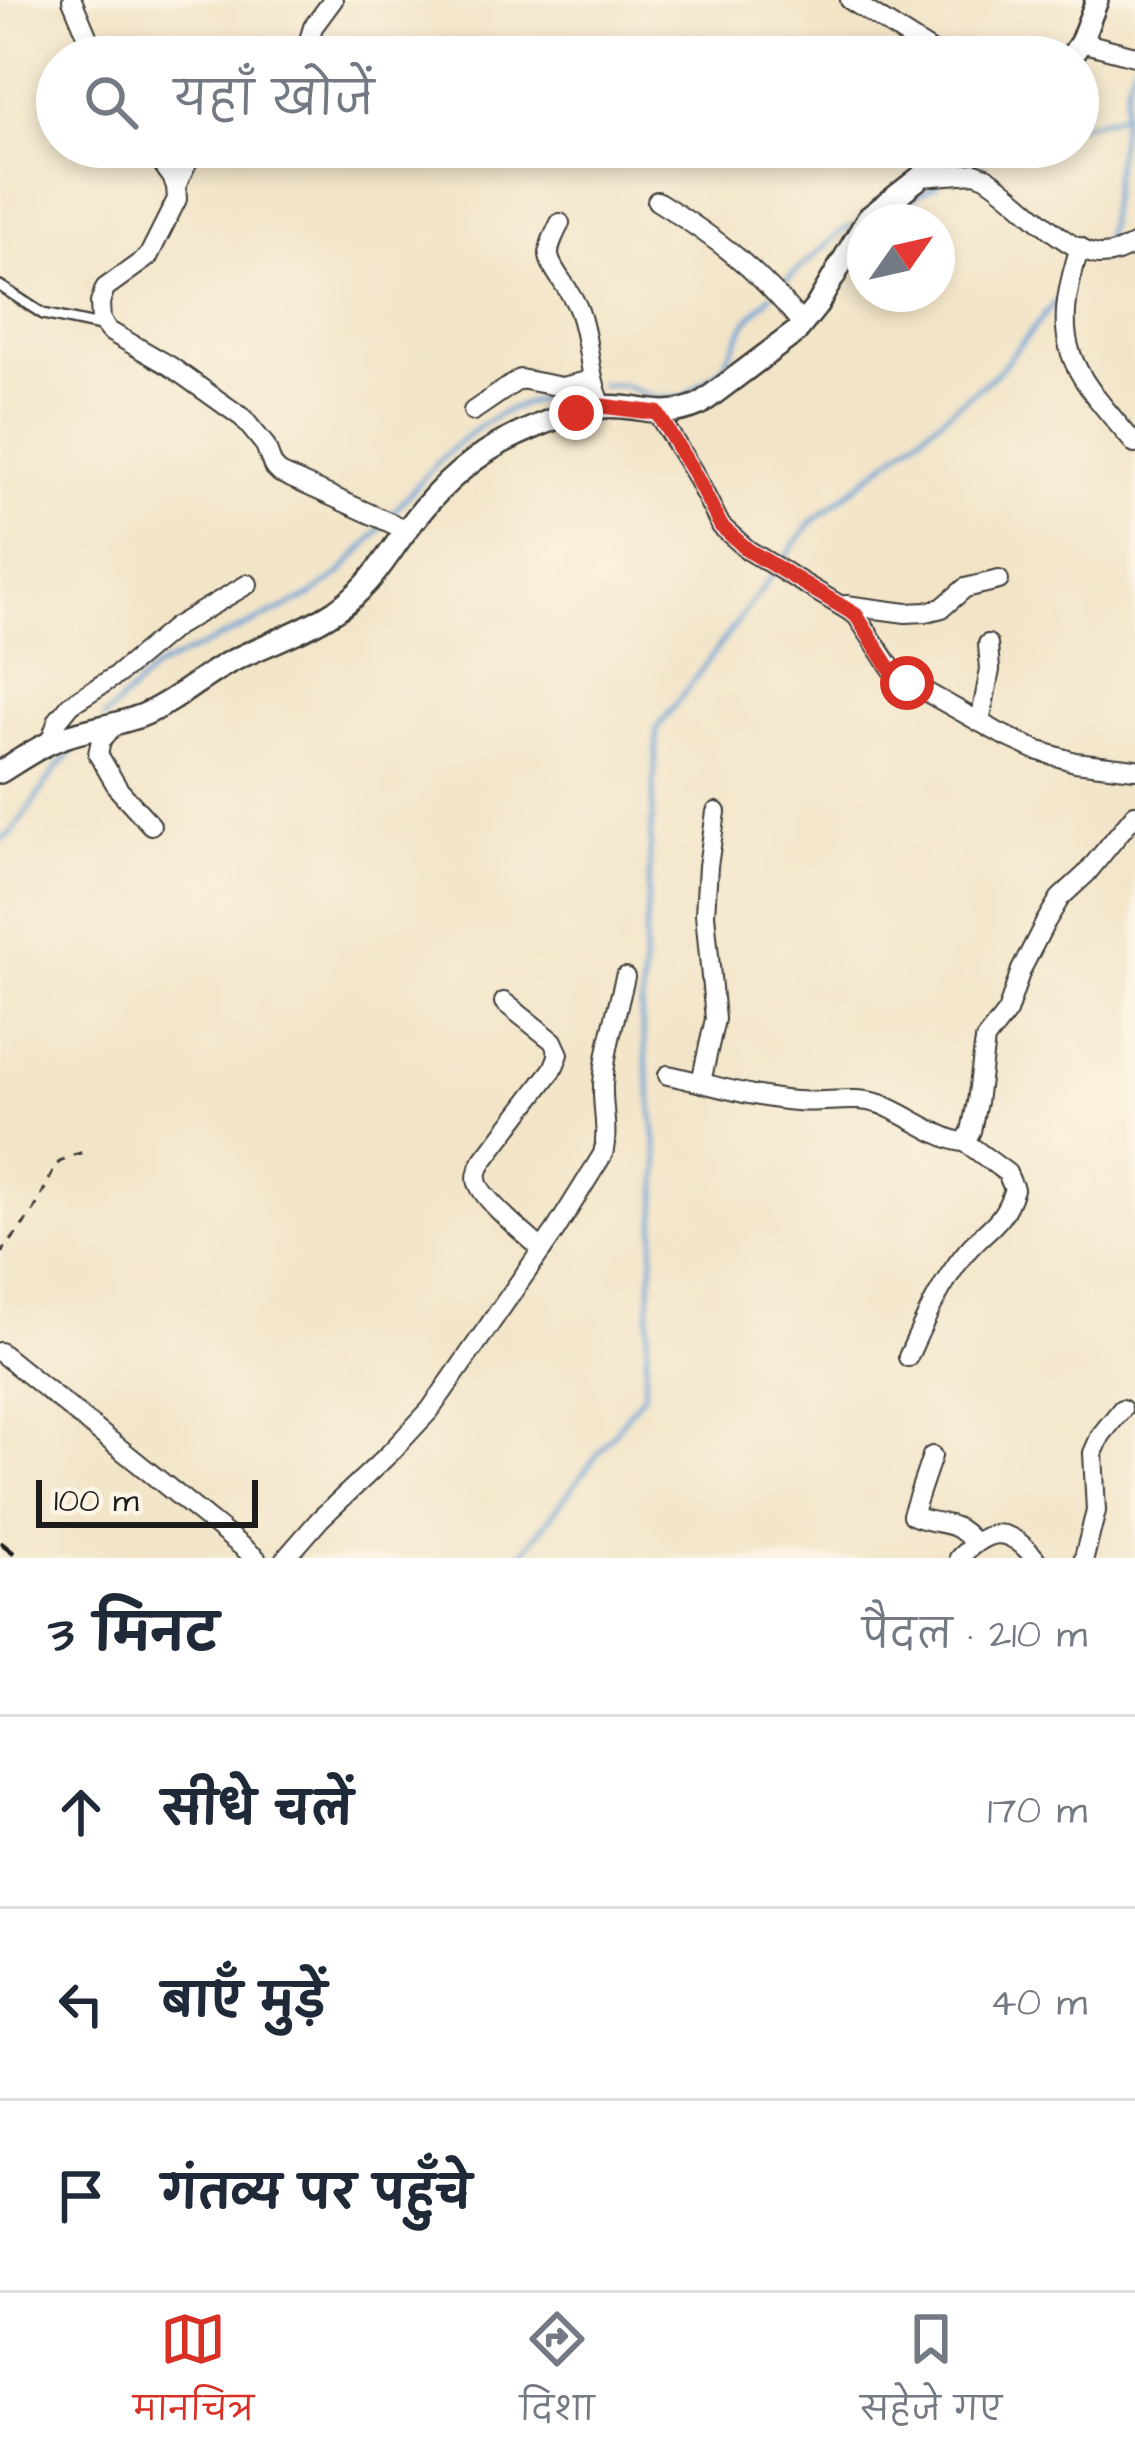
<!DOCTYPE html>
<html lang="hi">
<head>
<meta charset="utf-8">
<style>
  body { margin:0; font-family:"Architects Daughter","Playpen Sans Deva",sans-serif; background:#f2f2f3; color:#1f2937 }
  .compass { position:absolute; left:847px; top:204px; width:108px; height:108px; border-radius:50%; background:#fff; box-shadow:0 6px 18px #0003; rotate:56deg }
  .scale { position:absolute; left:36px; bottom:30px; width:222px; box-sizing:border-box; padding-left:12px; border:6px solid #1c1c1c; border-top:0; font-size:33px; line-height:42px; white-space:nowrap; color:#1c1c1c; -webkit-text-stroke:9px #fcf5e5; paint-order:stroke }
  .stop { position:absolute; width:36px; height:36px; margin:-27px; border:9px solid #d93025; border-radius:50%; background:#fff }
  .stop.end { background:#d93025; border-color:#fff; box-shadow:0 3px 12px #0008 }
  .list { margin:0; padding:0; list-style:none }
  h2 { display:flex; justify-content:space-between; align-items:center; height:156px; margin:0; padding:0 48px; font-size:51px }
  h2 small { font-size:39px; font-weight:400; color:#747a83 }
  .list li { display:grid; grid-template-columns:78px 1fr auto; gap:36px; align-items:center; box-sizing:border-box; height:192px; padding:0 48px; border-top:3px solid #e0e1e3 }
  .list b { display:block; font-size:45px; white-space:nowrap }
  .list em { font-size:39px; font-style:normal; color:#747a83 }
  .icon { flex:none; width:66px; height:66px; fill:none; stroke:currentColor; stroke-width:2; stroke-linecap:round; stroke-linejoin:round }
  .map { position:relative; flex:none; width:1135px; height:1558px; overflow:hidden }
  .search { position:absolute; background:#fff; box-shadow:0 6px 18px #0003; left:36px; right:36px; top:36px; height:132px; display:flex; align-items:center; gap:30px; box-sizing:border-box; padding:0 42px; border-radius:66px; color:#747a83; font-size:45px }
  .sheet { height:732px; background:#fff }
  nav { display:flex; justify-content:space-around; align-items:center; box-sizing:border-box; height:168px; border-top:3px solid #e0e1e3; background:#fff; font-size:33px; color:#747a83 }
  nav a { display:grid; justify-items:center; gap:6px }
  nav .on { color:#d93025 }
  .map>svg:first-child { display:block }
</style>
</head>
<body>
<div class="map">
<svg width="1135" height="1558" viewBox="0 0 1135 1558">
  <rect width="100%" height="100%" fill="#fcf5e5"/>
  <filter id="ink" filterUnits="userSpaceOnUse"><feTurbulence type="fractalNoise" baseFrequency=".00833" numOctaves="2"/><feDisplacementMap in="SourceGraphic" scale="24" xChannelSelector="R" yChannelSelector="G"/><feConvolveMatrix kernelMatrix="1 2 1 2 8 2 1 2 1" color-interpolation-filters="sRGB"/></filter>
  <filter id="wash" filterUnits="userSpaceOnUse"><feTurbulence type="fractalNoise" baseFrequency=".004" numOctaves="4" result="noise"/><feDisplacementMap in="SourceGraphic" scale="48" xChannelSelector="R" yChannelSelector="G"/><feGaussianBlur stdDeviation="2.7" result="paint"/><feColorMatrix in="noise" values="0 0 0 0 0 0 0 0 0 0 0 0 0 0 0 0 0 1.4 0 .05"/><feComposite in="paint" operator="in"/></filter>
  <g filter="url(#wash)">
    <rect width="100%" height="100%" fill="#f2e4c7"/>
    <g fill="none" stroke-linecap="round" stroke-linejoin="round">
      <g stroke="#65a0d5" stroke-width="4.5">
        <path d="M1078,126L1123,114"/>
        <path d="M970,167L1014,147"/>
        <path d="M902,204L939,184"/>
        <path d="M1098,249L1105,240L1128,80L1135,62"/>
        <path d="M779,287L843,230L853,225"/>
        <path d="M600,385H621L657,398H682L723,367L746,323L771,295"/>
        <path d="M389,518C426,473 467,424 523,404C535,400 548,398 560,395"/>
        <path d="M780,564L811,523L997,373L1061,295"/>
        <path d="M104,718L156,668L310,596L340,574L382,527"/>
        <path d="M0,840L12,833L57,768L84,739"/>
        <path d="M519,1558L644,1393L659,1167L641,1016L657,729L774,573"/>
      </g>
    </g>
  </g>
  <g filter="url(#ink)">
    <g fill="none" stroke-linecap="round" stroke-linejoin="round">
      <g stroke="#3c3a36" stroke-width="14">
        <path id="service" d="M0,286L43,314L105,327"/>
      </g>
      <g stroke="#3c3a36" stroke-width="22">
        <g id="minor">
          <path d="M72,0L96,57"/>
          <path d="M850,0L940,57"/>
          <path d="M1081,42L1135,56"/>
          <path d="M304,57L313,27L333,0"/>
          <path d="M150,147L172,177L176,186L177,199L148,257L105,288L100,303L101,321L109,331L170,366L243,418L265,445L273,466L280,473L406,530"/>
          <path d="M920,177L975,173L986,177C1018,197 1061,249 1098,255C1112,256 1123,250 1135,244"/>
          <path d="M176,186L191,155L201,147"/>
          <path d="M657,201C718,239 757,269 803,325"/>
          <path d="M560,223C555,234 546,248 550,260C555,275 572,291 579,311C591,344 587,371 602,406"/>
          <path d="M1080,247C1048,348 1071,369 1135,444"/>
          <path d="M473,411L520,379L562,387L592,380"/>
          <path d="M657,413L694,473L721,526L748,550L856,615L896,675L1001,734L1036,750L1075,762L1135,769"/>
          <path d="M846,605L906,613L926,612L942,608L965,588L999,580"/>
          <path d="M118,722L101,740L98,754L119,790L151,825"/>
          <path d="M980,722L990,670L988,644"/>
          <path d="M50,742L58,720L71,704L117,675L175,627L248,584"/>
          <path d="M504,1002L553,1041L559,1054L553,1069L483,1161C480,1166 477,1172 477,1179C478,1197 528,1236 542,1250"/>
          <path d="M668,1075C710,1084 753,1098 796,1101C824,1104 854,1095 880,1104C903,1112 946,1143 965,1142L971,1131L977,1102L985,1040L1007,1012L1021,970L1045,923L1060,898L1086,874L1135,814"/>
          <path d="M701,1082L715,1019L705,914L708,866L716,812"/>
          <path d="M0,1352L256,1558"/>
          <path d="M908,1357C924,1322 939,1287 963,1256C985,1227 1001,1229 1014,1189L1007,1173L965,1142"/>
          <path d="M932,1456L912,1515C936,1527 954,1517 973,1542"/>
          <path d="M286,1558L320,1519L389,1454L430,1410L555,1231L603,1154C609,1131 602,1108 603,1085C605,1049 617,1012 625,977"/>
          <path d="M959,1558C987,1529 1006,1524 1035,1558"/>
          <path d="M1084,1558L1096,1511L1093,1453L1101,1435L1122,1409"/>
        </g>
      </g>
      <g stroke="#3c3a36" stroke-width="26">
        <g id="tertiary">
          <path d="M1071,57L1081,42L1097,0"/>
          <path d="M0,772C21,759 41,745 64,737C90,728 118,725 143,715C174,702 199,679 228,663C263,645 301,633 335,611C374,584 384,558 412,523C439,487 474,455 515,436C541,424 573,409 602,407C640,403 659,422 700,404L796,332L816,307L868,218L959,147"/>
        </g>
      </g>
      <path stroke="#3c3a36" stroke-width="3" stroke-dasharray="9 9" stroke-linecap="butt" d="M0,1255L33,1212L57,1164L67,1157L87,1151"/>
      <use href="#service" stroke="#fff" stroke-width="9"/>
      <use href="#minor" stroke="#fff" stroke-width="18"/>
      <use href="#tertiary" stroke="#fff" stroke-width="21"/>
      <path stroke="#1c1c1c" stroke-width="4.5" stroke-dasharray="18 9" stroke-linecap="butt" d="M0,1542L20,1558"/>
    </g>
  </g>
  <g fill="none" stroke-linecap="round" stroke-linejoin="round" filter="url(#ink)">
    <path stroke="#d93025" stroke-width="15" d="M576,413L602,406L657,413L694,473L721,526L748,550L856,615L889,667L907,683"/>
  </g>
</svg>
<svg class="compass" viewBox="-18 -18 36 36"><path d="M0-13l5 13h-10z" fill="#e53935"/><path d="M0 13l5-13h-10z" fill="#747a83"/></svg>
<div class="scale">100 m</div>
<div class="stop" style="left:907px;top:683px"></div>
<div class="stop end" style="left:576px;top:413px"></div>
<div class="search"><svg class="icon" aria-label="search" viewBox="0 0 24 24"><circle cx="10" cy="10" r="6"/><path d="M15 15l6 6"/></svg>यहाँ खोजें</div>
</div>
<section class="sheet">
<h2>3 मिनट<small>पैदल · 210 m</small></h2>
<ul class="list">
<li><svg class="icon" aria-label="ahead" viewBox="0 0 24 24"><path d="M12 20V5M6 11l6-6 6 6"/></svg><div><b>सीधे चलें</b></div><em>170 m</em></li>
<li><svg class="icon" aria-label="left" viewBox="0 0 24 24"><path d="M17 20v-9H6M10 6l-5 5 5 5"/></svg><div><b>बाएँ मुड़ें</b></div><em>40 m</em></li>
<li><svg class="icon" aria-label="arrive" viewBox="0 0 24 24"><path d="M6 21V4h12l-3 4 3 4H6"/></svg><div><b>गंतव्य पर पहुँचे</b></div></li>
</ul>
</section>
<nav>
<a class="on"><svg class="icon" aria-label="map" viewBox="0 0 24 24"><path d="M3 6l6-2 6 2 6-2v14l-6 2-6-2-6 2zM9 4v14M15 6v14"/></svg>मानचित्र</a>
<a><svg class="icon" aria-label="directions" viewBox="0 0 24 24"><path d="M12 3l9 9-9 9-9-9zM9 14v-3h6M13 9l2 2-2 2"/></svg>दिशा</a>
<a><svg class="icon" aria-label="saved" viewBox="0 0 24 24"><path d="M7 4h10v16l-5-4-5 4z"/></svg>सहेजे गए</a>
</nav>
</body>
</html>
